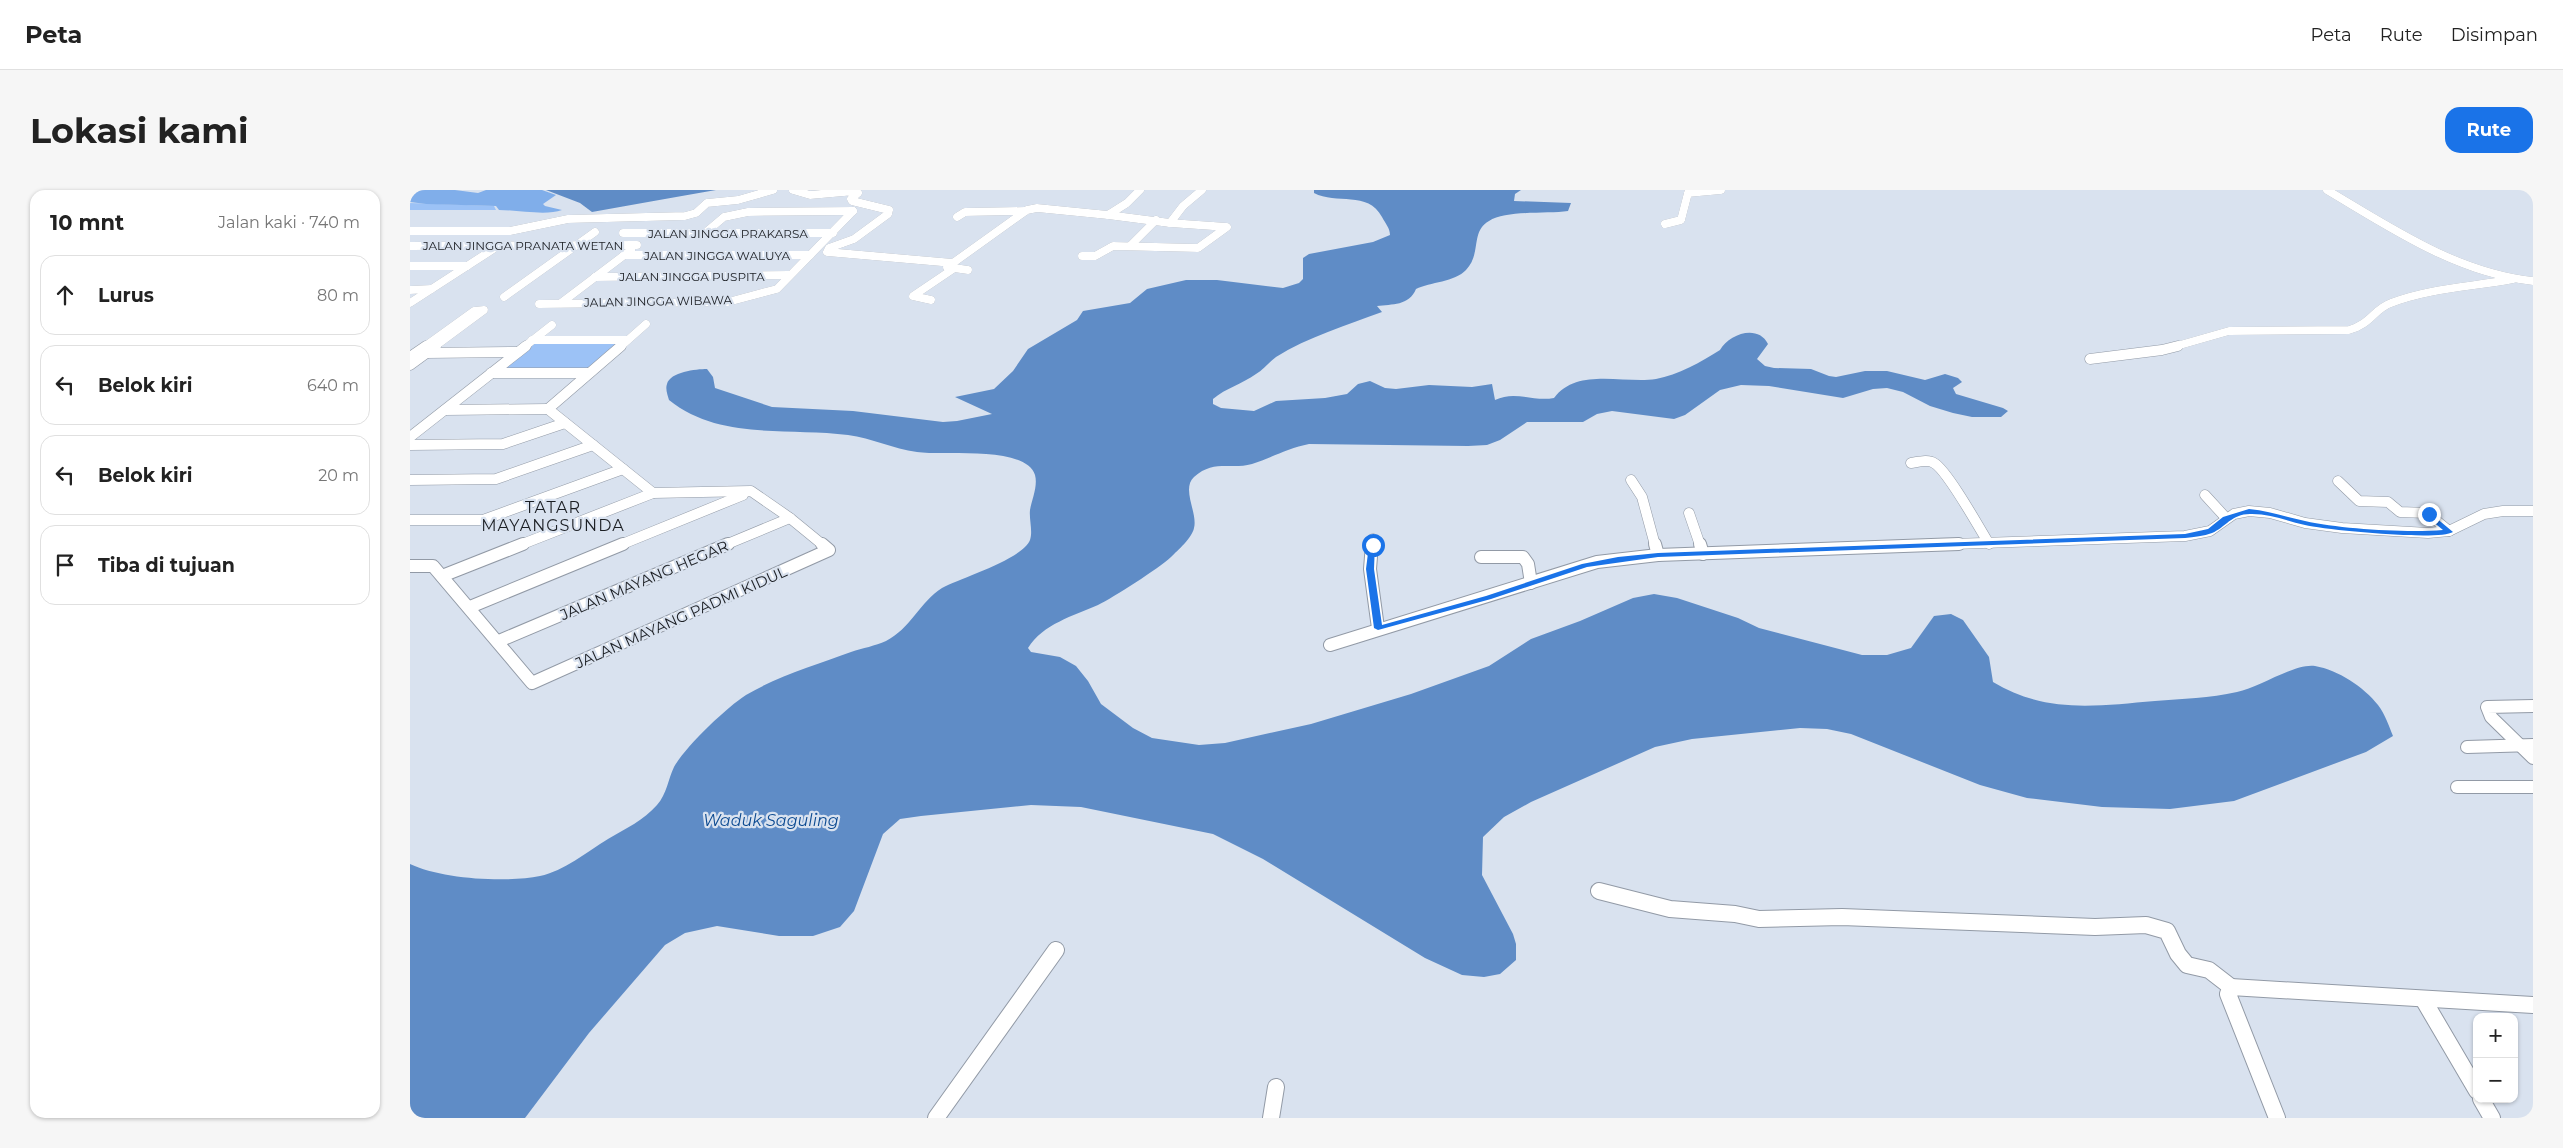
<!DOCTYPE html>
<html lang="id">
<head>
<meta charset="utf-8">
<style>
  body { margin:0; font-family:Montserrat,sans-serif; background:#f6f6f6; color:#222 }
  .controls { position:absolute; right:15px; bottom:15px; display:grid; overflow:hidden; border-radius:10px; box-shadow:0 1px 4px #0004 }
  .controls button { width:45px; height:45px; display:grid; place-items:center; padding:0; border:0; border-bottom:1px solid #e0e0e0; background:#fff; color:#222; font:25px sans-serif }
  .stop { position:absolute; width:15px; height:15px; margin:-11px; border:4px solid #1a73e8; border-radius:50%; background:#fff }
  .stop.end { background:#1a73e8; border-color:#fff; box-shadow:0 1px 5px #0008 }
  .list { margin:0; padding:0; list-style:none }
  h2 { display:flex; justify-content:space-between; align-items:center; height:65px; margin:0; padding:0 20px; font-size:21px }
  h2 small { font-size:16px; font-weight:400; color:#767676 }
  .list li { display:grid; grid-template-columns:32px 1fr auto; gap:15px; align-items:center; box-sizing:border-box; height:80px; margin:0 10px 10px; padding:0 10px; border:1px solid #e0e0e0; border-radius:15px }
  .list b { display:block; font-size:19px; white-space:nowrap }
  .list em { font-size:16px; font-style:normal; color:#767676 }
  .icon { flex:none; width:28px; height:28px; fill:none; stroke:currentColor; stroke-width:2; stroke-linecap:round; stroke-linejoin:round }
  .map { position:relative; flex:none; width:2123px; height:928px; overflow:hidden; border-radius:15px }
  header { display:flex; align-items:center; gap:30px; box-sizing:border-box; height:70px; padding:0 25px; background:#fff; border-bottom:1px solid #e0e0e0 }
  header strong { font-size:24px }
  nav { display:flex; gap:28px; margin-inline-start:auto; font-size:18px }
  .intro { display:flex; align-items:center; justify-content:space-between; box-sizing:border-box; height:120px; padding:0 30px }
  h1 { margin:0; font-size:35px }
  .button { padding:12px 22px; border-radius:15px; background:#1a73e8; color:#fff; font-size:18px; font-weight:700 }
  main { display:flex; gap:30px; padding:0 30px }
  aside { flex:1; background:#fff; border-radius:15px; box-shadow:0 1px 4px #0004 }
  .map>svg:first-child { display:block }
</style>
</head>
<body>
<header>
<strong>Peta</strong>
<nav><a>Peta</a><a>Rute</a><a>Disimpan</a></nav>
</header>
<div class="intro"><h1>Lokasi kami</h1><a class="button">Rute</a></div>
<main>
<aside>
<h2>10 mnt<small>Jalan kaki · 740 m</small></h2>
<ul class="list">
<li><svg class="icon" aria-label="ahead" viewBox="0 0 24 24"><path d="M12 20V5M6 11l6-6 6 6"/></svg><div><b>Lurus</b></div><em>80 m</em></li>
<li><svg class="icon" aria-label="left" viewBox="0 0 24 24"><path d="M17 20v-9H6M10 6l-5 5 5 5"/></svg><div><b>Belok kiri</b></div><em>640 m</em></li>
<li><svg class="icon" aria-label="left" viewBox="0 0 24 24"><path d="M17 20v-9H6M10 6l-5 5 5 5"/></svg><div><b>Belok kiri</b></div><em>20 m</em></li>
<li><svg class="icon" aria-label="arrive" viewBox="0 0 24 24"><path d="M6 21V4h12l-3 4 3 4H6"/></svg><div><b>Tiba di tujuan</b></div></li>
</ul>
</aside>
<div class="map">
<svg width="2123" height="928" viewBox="0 0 2123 928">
  <rect width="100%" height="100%" fill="#d9e2ef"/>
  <g fill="#9cc2f6">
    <path d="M0,13L84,16L86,20H0Z"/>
    <path d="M212,151L179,181L89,182L125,152Z"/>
  </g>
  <path fill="#80aeea" d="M0,0H45L68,3L76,0H132L146,5L133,14L135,16L152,20C136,26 108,20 89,20L86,16L16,14L0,12Z"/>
  <g fill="#5f8cc6">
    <path d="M136,0H306C264,7 223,15 182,22L170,13Z"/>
    <path d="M904,0H1111L1105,4L1104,11L1161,13L1158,21C1137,24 1096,20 1079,31C1060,42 1072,63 1056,80C1045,92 1020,92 1006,99C999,116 982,114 967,116L972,122C937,135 898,147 866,167C859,172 853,180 846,184C832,194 816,198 803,209V214L811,218L844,221L866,211L915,208L937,204L948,194L960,191L975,198L986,199L1019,195L1062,197L1082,194L1085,210C1105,200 1123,212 1144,208C1167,177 1214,194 1246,189C1268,185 1291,172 1310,160C1319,144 1348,134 1358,154L1347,169L1355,176L1364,178L1401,179L1419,186L1426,187L1455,181H1477L1515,190L1535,184L1548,188L1552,192L1543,198L1546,204L1593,218L1598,221L1591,227H1562L1543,223L1520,216L1493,202L1477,198L1463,199L1433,208L1359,196L1331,195L1310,200L1275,225L1264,229L1202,221L1187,224L1173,232H1117L1090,250L1077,255L1058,256L899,254C878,258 861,268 842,274C821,280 804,269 784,287C771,299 788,323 784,338C782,348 768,360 761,367C748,379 704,407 688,415C663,426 633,434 618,458L621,462L650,467L666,476L678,491L691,514L723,538L742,548L789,555L815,553L901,534L1001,504L1079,476L1121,449L1170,431L1223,408L1244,404L1267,408L1328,428L1349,438L1452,465H1477L1501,458L1524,426L1541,424L1553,430L1579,467L1583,492C1636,524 1686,516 1745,511C1772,509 1800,508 1827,502C1850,497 1885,473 1905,476C1928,480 1954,497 1968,515C1975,524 1979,536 1983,546L1956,562L1824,611L1760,619L1692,617L1617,608L1570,595L1441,544L1417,539L1390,538L1282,549L1245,557L1121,612L1094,627L1073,647L1072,685L1103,744L1106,754V770L1090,784L1074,787L1052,785L1015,768L853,669L803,644L671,617L621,615L511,626L490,629L473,644L444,721L430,737L403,746H369L307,736L275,743L255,755L179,843L115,928H0V674C31,689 96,693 130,686C154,681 177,662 198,649C215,639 234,630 247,615C257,604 258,589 264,577C275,557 317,517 336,505C366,487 408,474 441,462C453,458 465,456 476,451C500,439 510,412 532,398C551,388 613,369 620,350C623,341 619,330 620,320C622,309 628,296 625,285C616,255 533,266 507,262C483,259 462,248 438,245C378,237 310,251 259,210C258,206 255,199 257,194C260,182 286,179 297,179L303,187L305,198L362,217L443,221L533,232L547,231L582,224L545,207L584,199L603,181L618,159L667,130L673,121L720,113L737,99L776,90H807L873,98L889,93L893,89V68L899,64L963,52L980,45C980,38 975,33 972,27C958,0 926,15 904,3Z"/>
  </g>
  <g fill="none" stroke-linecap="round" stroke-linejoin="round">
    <g stroke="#929aa6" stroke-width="8">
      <g id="minor-far3">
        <path d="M383,0L400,5L445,1L448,3L441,9L442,11L479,20L478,24L444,49L419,58L417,62L543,73L617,20L627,18L698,25L717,13L730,0"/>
        <path d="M1917,0C1981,38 2047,83 2123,91"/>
        <path d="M698,25L760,33L773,16L792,0"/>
        <path d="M547,27L555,22L615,21"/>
        <path d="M1255,34L1271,30L1278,3L1311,0"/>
        <path d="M0,41H100L158,29L275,26L286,23L297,13L328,10L363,0"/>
        <path d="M213,43H423"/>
        <path d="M295,43L314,27L338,22L443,21"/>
        <path d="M0,56L227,55"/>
        <path d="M720,56L746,30"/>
        <path d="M214,65H400"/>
        <path d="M672,66H685L703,56L788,58L817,37L760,33"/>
        <path d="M0,76H57"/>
        <path d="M537,77L558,80"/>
        <path d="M185,87L379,85"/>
        <path d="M0,100L21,99"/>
        <path d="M94,107L185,42"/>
        <path d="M521,110L503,106L543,79"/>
        <path d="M0,113L88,56"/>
        <path d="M151,113L221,60"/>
        <path d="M129,114L318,112L367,99L443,21"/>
        <path d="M122,150H217"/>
        <path d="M14,157L64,121L74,120L24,157"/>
        <path d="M114,157L142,135"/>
        <path d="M210,157L236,134"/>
        <path d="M1763,157L1819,141L1939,140C1961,134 1964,119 1981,113C2020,98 2062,97 2103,89"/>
      </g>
    </g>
    <g stroke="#929aa6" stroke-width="11">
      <g id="minor-far2">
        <path d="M211,156L138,219L243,303L341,301L380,328L413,355"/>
        <path d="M16,163L108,162"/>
        <path d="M0,167L16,156"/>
        <path d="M1680,169L1752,160L1768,156"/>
        <path d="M0,175L26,156"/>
        <path d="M81,183H178"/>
        <path d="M35,220L138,219"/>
        <path d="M0,247L116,156"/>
        <path d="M0,255L93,254L155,233"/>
        <path d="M1501,273C1508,272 1518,269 1524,273C1537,280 1570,339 1579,354"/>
        <path d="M0,290L86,289L183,255"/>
        <path d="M1221,290L1232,307L1245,355"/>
        <path d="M1928,291L1949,311L1978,312L1990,322L2017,323L2039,341"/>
        <path d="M1795,305L1816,328"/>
        <path d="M1279,323L1290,355"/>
        <path d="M0,330H73L213,279"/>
        <path d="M110,355L243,303"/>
        <path d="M210,355L333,305"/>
        <path d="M315,355L380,328"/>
        <path d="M962,355L963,349"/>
        <path d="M1514,355L1775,346L1800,341L1824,324L1839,321L1860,323L1895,333L1932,338L2018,343L2039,341L2074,324L2093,321H2123"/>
      </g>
    </g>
    <g stroke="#929aa6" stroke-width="14">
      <g id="minor-far1">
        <path d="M962,354L960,379L968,438"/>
        <path d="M1245,354L1248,365"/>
        <path d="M1290,354L1293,364"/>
        <path d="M1071,367H1113L1118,374L1121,393"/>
        <path d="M0,376H23L122,493L419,360L412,354"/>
        <path d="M32,386L113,354"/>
        <path d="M60,417L213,354"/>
        <path d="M89,451L318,354"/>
        <path d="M920,455L1187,372L1248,365L1549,354"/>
        <path d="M2123,516L2077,517L2081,527L2123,568"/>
        <path d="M2057,557L2123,555"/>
        <path d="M2047,597H2123"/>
      </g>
    </g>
    <g stroke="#929aa6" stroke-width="18">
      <g id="minor">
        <path d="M1189,701L1260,719L1325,724L1349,729L1432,727L1685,737L1736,735L1757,741L1768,764L1777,775L1799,780L1821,797"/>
        <path d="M2013,809L2067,901"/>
        <path d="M2071,909L2082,928"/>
        <path d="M526,928L646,760"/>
        <path d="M861,928L866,897"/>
        <path d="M1867,928L1818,804L1821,797L2123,815"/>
      </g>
    </g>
    <use href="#minor-far3" stroke="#fff" stroke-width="8"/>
    <use href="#minor-far2" stroke="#fff" stroke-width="10"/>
    <use href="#minor-far1" stroke="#fff" stroke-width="12"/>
    <use href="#minor" stroke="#fff" stroke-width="16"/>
  </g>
  <path fill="#1a73e8" d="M1839,319C1859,321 1876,327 1895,331C1931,339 1996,343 2033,340L2016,326L2019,322L2043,342C2029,351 1916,340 1895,335C1877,331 1861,324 1842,324C1822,323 1816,337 1802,343C1794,346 1784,347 1775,348L1248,367L1177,377L1081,409L968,440L964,438L956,379L959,355L965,354L964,379L972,435L1076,406L1172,374L1208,367L1248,363L1775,344L1798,339L1813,327Z"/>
  <g text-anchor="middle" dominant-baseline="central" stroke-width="4.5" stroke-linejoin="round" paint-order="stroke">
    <g font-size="12" fill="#1b1e23" stroke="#d9e2ef">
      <text x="318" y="43">JALAN JINGGA PRAKARSA</text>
      <text x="113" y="55">JALAN JINGGA PRANATA WETAN</text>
      <text x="307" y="65">JALAN JINGGA WALUYA</text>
      <text x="282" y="86">JALAN JINGGA PUSPITA</text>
      <text transform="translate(248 111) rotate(-1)">JALAN JINGGA WIBAWA</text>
    </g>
    <g font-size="15" fill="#1b1e23" stroke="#d9e2ef">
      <text transform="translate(234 390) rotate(-23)">JALAN MAYANG HEGAR</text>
      <text transform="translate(271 427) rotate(-24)">JALAN MAYANG PADMI KIDUL</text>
    </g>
    <g font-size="16" letter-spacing="1" fill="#1b1e23" stroke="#d9e2ef">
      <text x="143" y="317">TATAR<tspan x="143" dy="18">MAYANGSUNDA</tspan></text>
    </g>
    <g font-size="16" font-style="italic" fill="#0c4a91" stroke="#d9e2ef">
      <text x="361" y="630">Waduk Saguling</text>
    </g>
  </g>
</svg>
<div class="controls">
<button>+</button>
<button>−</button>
</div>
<div class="stop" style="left:963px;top:355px"></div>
<div class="stop end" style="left:2019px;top:324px"></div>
</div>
</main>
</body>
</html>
